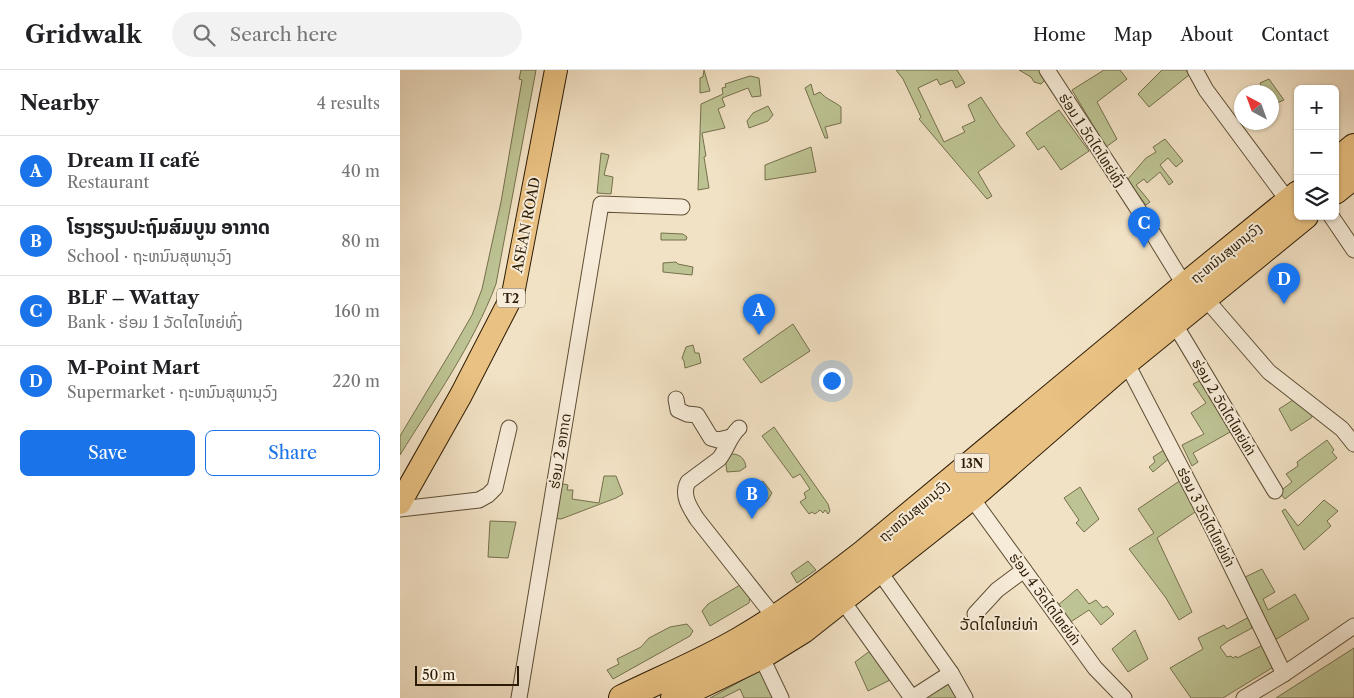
<!DOCTYPE html>
<html lang="en">
<head>
<meta charset="utf-8">
<style>
  body { margin:0; font-family:"Libre Caslon Text","Noto Sans Lao",serif; background:#f2f2f2; color:#202124 }
  .controls { position:absolute; right:15px; top:15px; display:grid; overflow:hidden; border-radius:8px; box-shadow:0 1px 4px #0004 }
  .controls button { width:45px; height:45px; display:grid; place-items:center; padding:0; border:0; border-bottom:1px solid #e0e0e0; background:#fff; color:#202124; font:25px sans-serif }
  .compass { position:absolute; left:834px; top:15px; width:45px; height:45px; border-radius:50%; background:#fff; box-shadow:0 1px 4px #0004; rotate:319deg }
  .scale { position:absolute; left:15px; bottom:12px; width:104px; box-sizing:border-box; padding-left:5px; border:2px solid #2d1c05; border-top:0; font-size:14px; line-height:18px; white-space:nowrap; color:#2d1c05; -webkit-text-stroke:4px #f7ecd9; paint-order:stroke }
  .you { position:absolute; left:431px; top:310px; width:18px; height:18px; margin:-12px; border:4px solid #fff; border-radius:50%; background:#1a73e8; box-shadow:0 0 0 8px #1a73e833 }
  .badge { display:grid; place-items:center; width:32px; height:32px; border-radius:50%; background:#1a73e8; color:#fff; font-size:16px; font-weight:700 }
  .pin { position:absolute; translate:-50% -41px; filter:drop-shadow(0 1px 2px #0008) }
  .pin::after { content:''; position:absolute; top:26px; width:18px; height:15px; background:inherit; clip-path:polygon(0 0,100% 0,50% 100%) }
  .list { margin:0; padding:0; list-style:none }
  h2 { display:flex; justify-content:space-between; align-items:center; height:65px; margin:0; padding:0 20px; font-size:21px }
  h2 small { font-size:16px; font-weight:400; color:#757577 }
  .list li { display:grid; grid-template-columns:32px 1fr auto; gap:15px; align-items:center; box-sizing:border-box; height:70px; padding:0 20px; border-top:1px solid #e0e0e0 }
  .list b { display:block; font-size:19px; white-space:nowrap }
  .list p { margin:0; font-size:16px; white-space:nowrap; color:#757577 }
  .list em { font-size:16px; font-style:normal; color:#757577 }
  .actions { display:flex; gap:10px; padding:15px 20px }
  .actions a { flex:1; padding:11px 0; border:1px solid #1a73e8; border-radius:8px; text-align:center; font-size:18px; color:#1a73e8 }
  .actions .main { background:#1a73e8; color:#fff }
  .icon { flex:none; width:28px; height:28px; fill:none; stroke:currentColor; stroke-width:2; stroke-linecap:round; stroke-linejoin:round }
  .map { position:relative; flex:none; width:954px; height:628px; overflow:hidden }
  header { display:flex; align-items:center; gap:30px; box-sizing:border-box; height:70px; padding:0 25px; background:#fff; border-bottom:1px solid #e0e0e0 }
  header strong { font-size:24px }
  nav { display:flex; gap:28px; margin-inline-start:auto; font-size:18px }
  .search { width:350px; height:45px; background:#f2f2f2; display:flex; align-items:center; gap:12px; box-sizing:border-box; padding:0 18px; border-radius:28px; color:#757577; font-size:19px }
  main { display:flex }
  aside { flex:1; background:#fff }
  .map>svg:first-child { display:block }
</style>
</head>
<body>
<header>
<strong>Gridwalk</strong>
<div class="search"><svg class="icon" aria-label="search" viewBox="0 0 24 24"><circle cx="10" cy="10" r="6"/><path d="M15 15l6 6"/></svg>Search here</div>
<nav><a>Home</a><a>Map</a><a>About</a><a>Contact</a></nav>
</header>
<main>
<aside>
<h2>Nearby<small>4 results</small></h2>
<ul class="list">
<li><span class="badge">A</span><div><b>Dream II café</b><p>Restaurant</p></div><em>40 m</em></li>
<li><span class="badge">B</span><div><b>ໂຮງຮຽນປະຖົມສົມບູນ ອາກາດ</b><p>School · ຖະຫນົນສຸພານຸວົງ</p></div><em>80 m</em></li>
<li><span class="badge">C</span><div><b>BLF – Wattay</b><p>Bank · ຮ່ອມ 1 ວັດໄຕໄຫຍ່ທົ່ງ</p></div><em>160 m</em></li>
<li><span class="badge">D</span><div><b>M-Point Mart</b><p>Supermarket · ຖະຫນົນສຸພານຸວົງ</p></div><em>220 m</em></li>
</ul>
<div class="actions"><a class="main">Save</a><a>Share</a></div>
</aside>
<div class="map">
<svg width="954" height="628" viewBox="0 0 954 628">
  <rect width="100%" height="100%" fill="#f2e2c5"/>
  <filter id="stains"><feTurbulence type="fractalNoise" baseFrequency=".004" numOctaves="4"/><feColorMatrix values="0 0 0 0 .2 0 0 0 0 .09 0 0 0 0 .02 0 0 0 .5 -.17"/></filter>
  <radialGradient id="worn" r=".72"><stop offset=".6" stop-color="#630" stop-opacity="0"/><stop offset="1" stop-color="#630" stop-opacity=".3"/></radialGradient>
  <g fill="#bdc393" stroke="#75704c">
    <path d="M121,0H136L96,214C73,275 34,330 0,385V366L53,278L72,245L82,219L101,132L122,10L119,9Z"/>
    <path d="M304,0L310,21L300,23V8L303,7Z"/>
    <path d="M496,0H557L565,13L556,18L552,10L540,15L537,9L518,18L544,72L565,62L562,57L575,51L568,35L581,27L600,56L615,76L578,102L592,126L587,129L519,49L521,47L503,9Z"/>
    <path d="M619,0H639L646,9L641,14L634,12L631,7Z"/>
    <path d="M704,0H720L727,9L697,32L717,69L706,77L672,20Z"/>
    <path d="M762,0H786L789,5L749,37L738,24Z"/>
    <path d="M350,6L359,8L361,26L352,27L348,18L322,28L325,36L318,39L325,58L302,63L306,86L304,87L309,118L298,120L301,34L323,24L322,18L326,17L325,14Z"/>
    <path d="M869,9L884,30L872,35V22H864L860,13Z"/>
    <path d="M411,14L414,25L420,22C427,30 434,31 441,37V53L425,57L428,68H425L405,18Z"/>
    <path d="M368,36L373,45L368,51L349,58L347,51L353,43Z"/>
    <path d="M659,40L689,81L661,100L644,76L638,80L626,63Z"/>
    <path d="M765,69L783,91L776,97L768,88L760,95L773,112L769,115L760,102L747,113L744,109L736,115L750,132L746,135L727,110L746,88L756,82L753,77Z"/>
    <path d="M411,77L416,102L365,110V95Z"/>
    <path d="M201,83L209,85L204,105L213,107L211,124L197,123Z"/>
    <path d="M261,163L283,164L287,167L286,170H261Z"/>
    <path d="M276,192L278,194L293,197L292,205L263,202V193Z"/>
    <path d="M393,254L410,281L361,313L343,289Z"/>
    <path d="M293,275L295,283H299L301,293L285,298L284,291L282,288L286,277Z"/>
    <path d="M803,309L832,361L793,383L798,392L792,396L782,375L804,364L791,343L806,333L793,314Z"/>
    <path d="M896,328L914,343L911,348L891,361L879,339Z"/>
    <path d="M374,357L428,434L430,441L428,444L425,440L423,443L420,440L415,444L412,442L409,444L400,432L406,428L404,423L410,419L400,404L393,408L362,366Z"/>
    <path d="M927,370L934,380L932,382L937,388L885,429L879,422L892,412L886,404L898,396L897,392Z"/>
    <path d="M767,378L771,387L753,402L749,397L755,392L753,387Z"/>
    <path d="M332,384C340,384 345,389 346,397L340,401L327,402L325,388Z"/>
    <path d="M204,406H216L223,424L216,428L161,449L152,448L159,413L168,415L167,420H173L172,429L199,433Z"/>
    <path d="M781,410L798,440L757,468L792,542L779,550L766,528L729,479L754,463L738,439Z"/>
    <path d="M363,411L372,423L367,431L360,436C353,431 352,424 354,416Z"/>
    <path d="M680,417L699,449L684,462L676,453L679,450L664,428Z"/>
    <path d="M924,430L938,441L927,451L931,456L904,480L882,441L885,439L898,456Z"/>
    <path d="M90,451L116,452L108,488L88,487Z"/>
    <path d="M408,491L416,500L397,513L391,503Z"/>
    <path d="M862,499L875,522L863,529L868,540L895,524L909,549L875,570L843,508Z"/>
    <path d="M340,515L351,521L349,533L310,556L302,541L308,534Z"/>
    <path d="M677,519L689,534L696,530L703,538L707,536L714,544L701,555L689,540L669,553L657,536Z"/>
    <path d="M849,547L852,558L828,571L820,577L827,587L831,586L833,588L836,586L837,588L863,575L875,596L823,628H791L770,598L803,579L798,568L824,555L827,559Z"/>
    <path d="M287,554L293,561L290,566L213,609L207,600L219,594L217,589L241,577L249,568L270,557Z"/>
    <path d="M735,560L748,589L728,602L712,579Z"/>
    <path d="M474,578L494,608L468,621L455,592Z"/>
    <path d="M954,578V628H876Z"/>
    <path d="M361,600L376,628H344L340,619L322,628H310Z"/>
    <path d="M546,610L557,628H521Z"/>
  </g>
  <g fill="none" stroke-linecap="round" stroke-linejoin="round">
    <g stroke="#5e4e35" stroke-width="17">
      <g id="street">
        <path d="M647,0L736,136L785,216"/>
        <path d="M795,0L806,20L889,132"/>
        <path d="M931,146L954,180"/>
        <path d="M805,228L869,302L942,359L954,374"/>
        <path d="M774,253L875,421"/>
        <path d="M726,292L814,461L884,604"/>
        <path d="M276,329L278,340L287,344L297,345L311,368L318,370L331,367"/>
        <path d="M339,358C329,367 327,379 319,389L288,412C281,425 290,438 297,449L376,549"/>
        <path d="M571,427L695,598L724,628"/>
        <path d="M0,439L79,430L88,425L95,418L109,358"/>
        <path d="M479,501L551,603L565,628"/>
        <path d="M442,530L512,628"/>
        <path d="M575,544L597,520L624,500"/>
        <path d="M361,586L381,628"/>
        <path d="M119,628L201,134L282,137"/>
        <path d="M512,628L551,603"/>
        <path d="M844,628L884,604L954,556"/>
      </g>
    </g>
    <g stroke="#2d1c05" stroke-width="24">
      <path id="primary" d="M0,433L61,325L113,224L156,0"/>
    </g>
    <g stroke="#2d1c05" stroke-width="28">
      <g id="highway">
        <path d="M935,93L954,77"/>
        <path d="M935,121L954,106"/>
        <path d="M222,628C261,609 302,592 340,570C384,545 425,513 465,482L785,216L898,124"/>
        <path d="M274,628L361,586L403,560L571,427L726,292L905,146"/>
      </g>
    </g>
    <use href="#street" stroke="#f7ecd9" stroke-width="15"/>
    <use href="#primary" stroke="#e9c182" stroke-width="22"/>
    <use href="#highway" stroke="#e9c182" stroke-width="26"/>
  </g>
  <g text-anchor="middle" dominant-baseline="central" stroke-width="4" stroke-linejoin="round" paint-order="stroke">
    <g fill="#f7ecd9" stroke="#6a5a45" stroke-width="1">
      <rect x="97" y="218.5" width="28" height="19" rx="4"/>
      <rect x="554.5" y="383.5" width="35" height="19" rx="4"/>
    </g>
    <g font-size="12" font-weight="bold" fill="#2d1c05">
      <text x="111" y="228">T2</text>
      <text x="572" y="393">13N</text>
    </g>
    <g font-size="14" fill="#2d1c05" stroke="#f7ecd9">
      <text transform="translate(692 70) rotate(57)">ຮ່ອມ 1 ວັດໄຕໄຫຍ່ທົ່ງ</text>
      <text transform="translate(126 155) rotate(-79)">ASEAN ROAD</text>
      <text transform="translate(826 183) rotate(-39)">ຖະຫນົນສຸພານຸວົງ</text>
      <text transform="translate(824 337) rotate(59)">ຮ່ອມ 2 ວັດໄຕໄຫຍ່ທ່າ</text>
      <text transform="translate(160 381) rotate(-81)">ຮ່ອມ 2 ອາກາດ</text>
      <text transform="translate(514 441) rotate(-40)">ຖະຫນົນສຸພານຸວົງ</text>
      <text transform="translate(806 447) rotate(63)">ຮ່ອມ 3 ວັດໄຕໄຫຍ່ທ່າ</text>
      <text transform="translate(645 529) rotate(54)">ຮ່ອມ 4 ວັດໄຕໄຫຍ່ທ່າ</text>
    </g>
    <g font-size="16" fill="#2d1c05" stroke="#f7ecd9">
      <text x="599" y="554">ວັດໄຕໄຫຍ່ທ່າ</text>
    </g>
  </g>
  <rect width="100%" height="100%" filter="url(#stains)"/>
  <rect width="100%" height="100%" fill="url(#worn)"/>
</svg>
<div class="controls">
<button>+</button>
<button>−</button>
<button><svg class="icon" aria-label="layers" viewBox="0 0 24 24"><path d="M12 4l9 5-9 5-9-5zM3 14l9 5 9-5"/></svg></button>
</div>
<svg class="compass" viewBox="-18 -18 36 36"><path d="M0-13l5 13h-10z" fill="#e53935"/><path d="M0 13l5-13h-10z" fill="#757577"/></svg>
<div class="scale">50 m</div>
<div class="you"></div>
<div class="pin badge" style="left:359px;top:265px">A</div>
<div class="pin badge" style="left:352px;top:449px">B</div>
<div class="pin badge" style="left:744px;top:178px">C</div>
<div class="pin badge" style="left:884px;top:234px">D</div>
</div>
</main>
</body>
</html>
